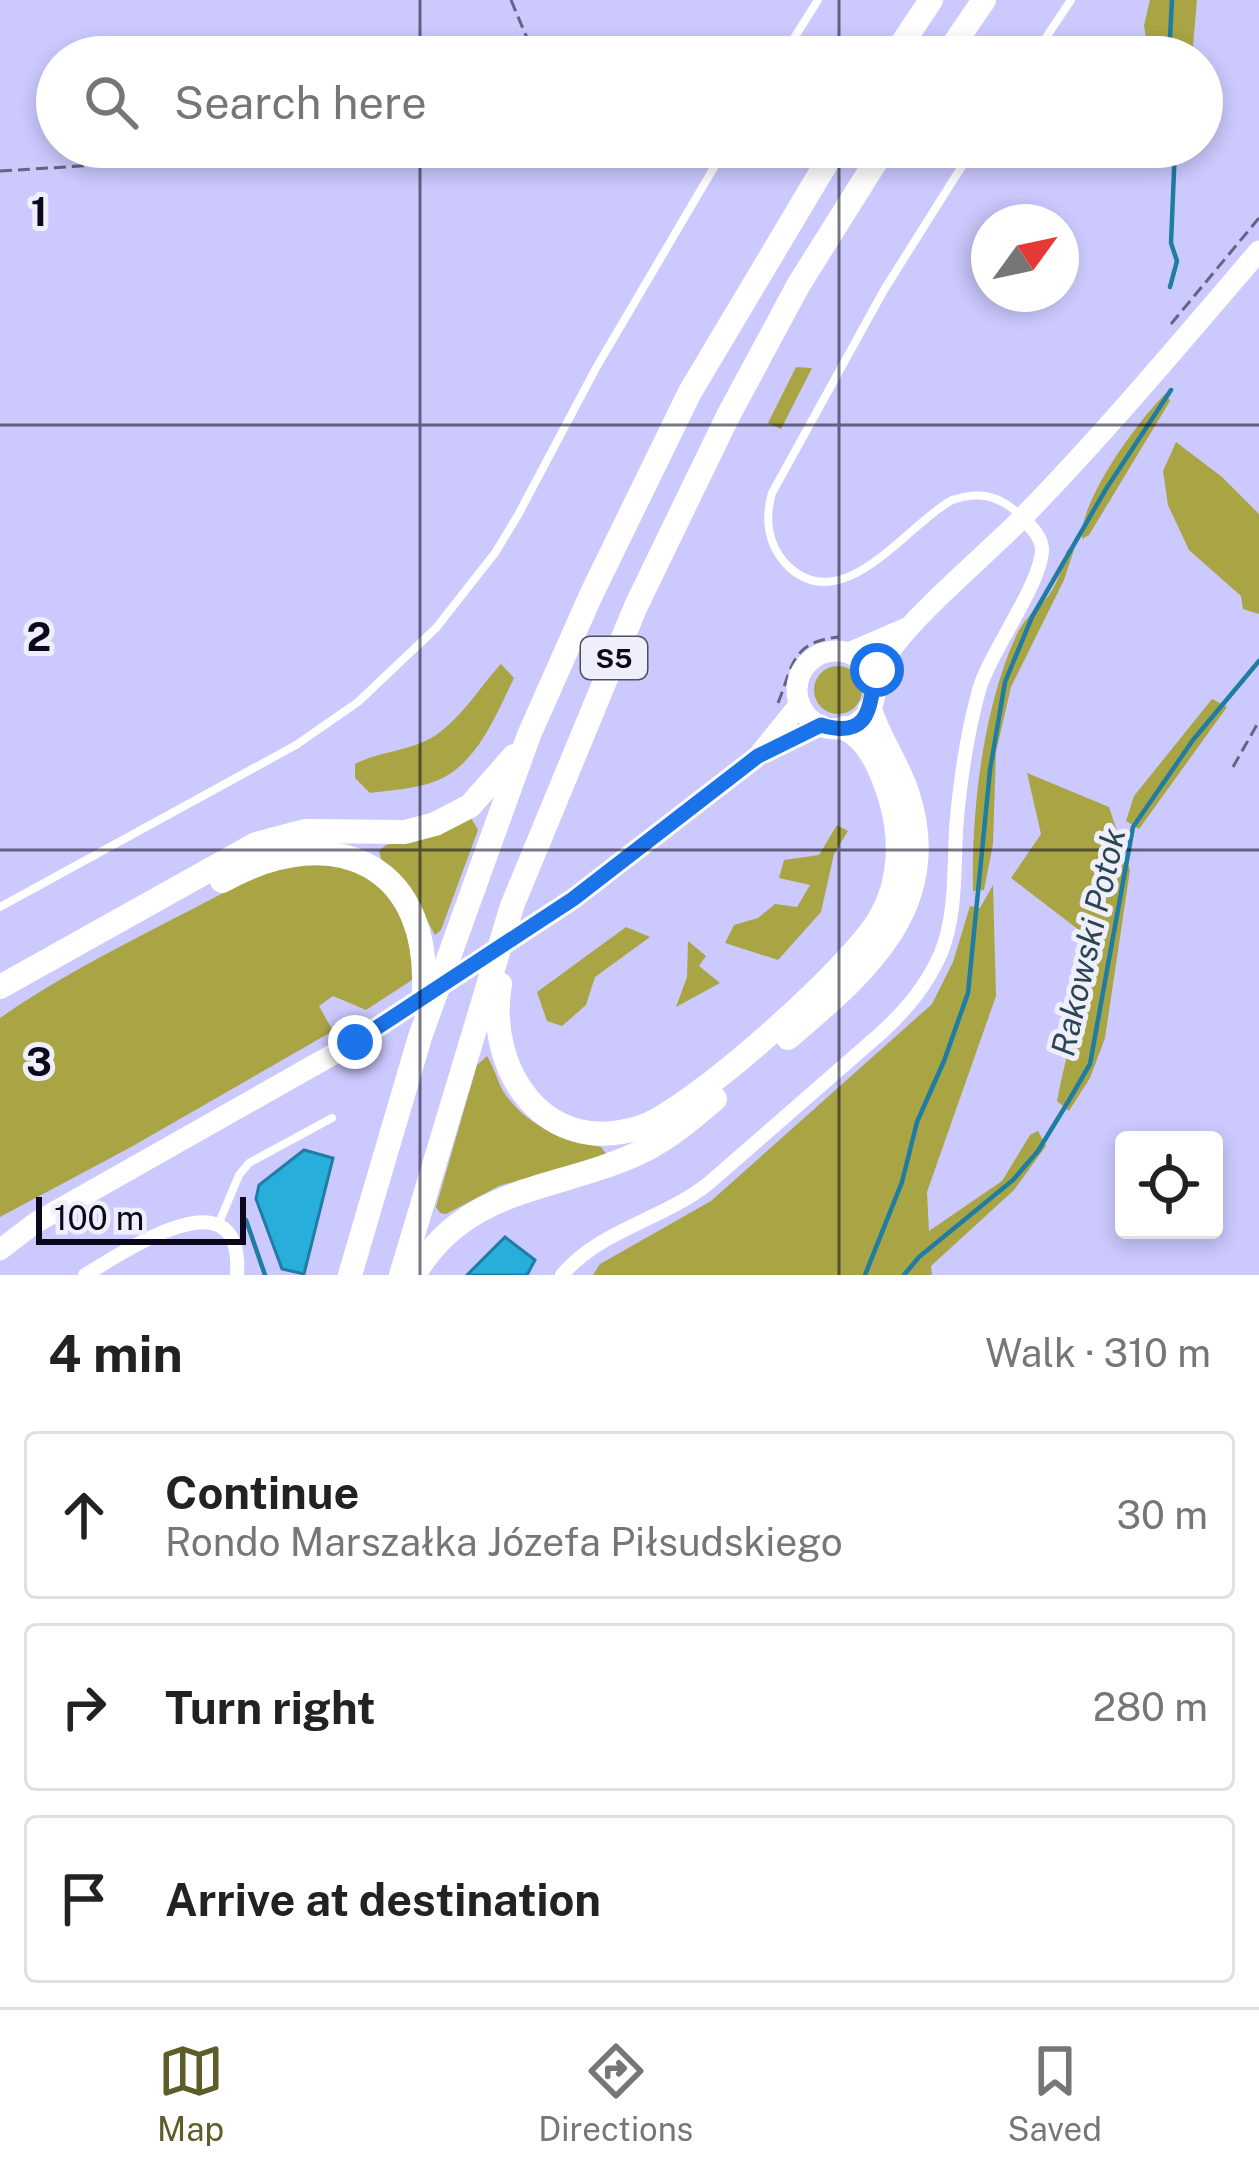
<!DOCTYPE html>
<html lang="en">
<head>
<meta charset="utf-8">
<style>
  body { margin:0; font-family:"Public Sans",sans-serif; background:#f6f6f6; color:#222 }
  .controls { position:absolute; right:36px; bottom:36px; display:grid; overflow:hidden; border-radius:12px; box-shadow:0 6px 18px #0003 }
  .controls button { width:108px; height:108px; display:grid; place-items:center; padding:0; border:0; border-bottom:3px solid #e0e0e0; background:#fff; color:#222; font:60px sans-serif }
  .compass { position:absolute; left:971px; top:204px; width:108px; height:108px; border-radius:50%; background:#fff; box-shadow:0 6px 18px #0003; rotate:57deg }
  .scale { position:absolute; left:36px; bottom:30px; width:210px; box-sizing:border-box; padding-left:12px; border:6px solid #0b081d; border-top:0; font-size:33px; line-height:42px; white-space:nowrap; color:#0b081d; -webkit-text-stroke:9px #efeffc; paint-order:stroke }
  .stop { position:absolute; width:36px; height:36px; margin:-27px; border:9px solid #1a73e8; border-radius:50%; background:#fff }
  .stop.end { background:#1a73e8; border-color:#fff; box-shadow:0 3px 12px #0008 }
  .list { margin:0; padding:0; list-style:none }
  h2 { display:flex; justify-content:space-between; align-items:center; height:156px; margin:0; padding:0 48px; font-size:51px }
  h2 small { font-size:39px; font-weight:400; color:#767676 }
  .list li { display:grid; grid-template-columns:78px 1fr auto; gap:36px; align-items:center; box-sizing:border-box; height:168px; margin:0 24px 24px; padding:0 24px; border:3px solid #e0e0e0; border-radius:12px }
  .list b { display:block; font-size:45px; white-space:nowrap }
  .list p { margin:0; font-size:39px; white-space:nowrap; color:#767676 }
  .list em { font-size:39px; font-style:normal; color:#767676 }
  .icon { flex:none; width:66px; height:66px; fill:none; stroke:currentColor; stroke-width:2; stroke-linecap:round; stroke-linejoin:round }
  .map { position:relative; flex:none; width:1259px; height:1275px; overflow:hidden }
  .search { position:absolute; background:#fff; box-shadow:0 6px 18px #0003; left:36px; right:36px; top:36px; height:132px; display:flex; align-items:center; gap:30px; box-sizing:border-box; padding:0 42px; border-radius:66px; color:#767676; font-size:45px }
  .sheet { height:732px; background:#fff }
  nav { display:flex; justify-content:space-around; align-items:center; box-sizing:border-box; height:168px; border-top:3px solid #e0e0e0; background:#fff; font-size:33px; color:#767676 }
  nav a { display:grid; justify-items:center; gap:6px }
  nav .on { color:#5e5c29 }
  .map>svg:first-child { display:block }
</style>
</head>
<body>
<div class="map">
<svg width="1259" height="1275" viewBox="0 0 1259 1275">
  <rect width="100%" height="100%" fill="#cbc9fd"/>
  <g fill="#a9a545">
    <path d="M1150,0H1197L1192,57H1149L1144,25Z"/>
    <path d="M796,367L812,368L781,429L768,423Z"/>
    <path d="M1166,393L1170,401L1089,535L1082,539C1079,500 1138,421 1166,393Z"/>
    <path d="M1176,442L1222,477L1259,514V614L1243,609L1241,596L1189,550L1168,505L1163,471Z"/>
    <path d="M1067,550H1074L1064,580L1011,687L996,752L993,844L984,890L973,891C971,811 983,709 1016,636C1024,619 1033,613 1045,600C1057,586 1063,567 1067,550Z"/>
    <path d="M501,664L514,678C496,715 477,765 436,781C416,789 391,790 370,793L355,778V764C380,751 412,751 436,735C463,716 479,688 501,664Z"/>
    <circle cx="838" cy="690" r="24"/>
    <path d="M1212,699L1227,707L1139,829L1126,821L1134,796Z"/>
    <path d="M1027,773L1109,807L1130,870L1105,1038L1090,1078L1069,1111L1057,1101C1067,1046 1086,995 1092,940L1011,878L1041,834Z"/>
    <path d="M470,816L478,830L441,930L435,935L405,881L381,859L379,851L386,845L440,834Z"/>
    <path d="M837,825L848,831L834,854L821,912L778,960L725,943L734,925L758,918L775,904L797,907L810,885L779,878L784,860L819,855Z"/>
    <path d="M300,861C375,864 413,904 412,980L366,1010L333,996L319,1006L333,1031L131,1147L0,1217V1018C54,980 113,950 171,920C214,898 254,875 300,861Z"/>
    <path d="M993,885L996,996L927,1192L929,1231L1002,1181L1030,1135L1038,1131L1046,1146L1014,1190L931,1266L932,1275H593L600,1264L711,1201L932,1004L953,962L970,906L980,908Z"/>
    <path d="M626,927L650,937L595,977L586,1005L562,1026L547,1021L537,992Z"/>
    <path d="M688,941L706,956L699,966L720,983L676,1007L687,977Z"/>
    <path d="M487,1056C494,1067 497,1080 503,1091C525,1125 563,1141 601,1147L607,1155L499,1186L446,1214L440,1213L436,1207L477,1065Z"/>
  </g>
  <g fill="#27aedb" stroke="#1f7ca2" stroke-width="3">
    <path d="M304,1150L333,1158L304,1274L282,1269L256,1199L259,1185Z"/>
    <path d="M505,1237L535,1260L527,1275H467Z"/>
  </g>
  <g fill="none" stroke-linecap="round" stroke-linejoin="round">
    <g stroke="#1f7ca2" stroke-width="4.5">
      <path d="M1169,57L1172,0"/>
      <path d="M1170,287L1177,261L1171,243L1175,147"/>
      <path d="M246,1220L265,1275"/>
      <path d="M865,1275L902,1182L917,1122L944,1061L968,993L990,770L1005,682L1032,617L1106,489L1171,390"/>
      <path d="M904,1275L919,1257L1013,1180L1038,1151L1068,1102L1090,1064L1133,827L1193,740L1259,661"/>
    </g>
    <g stroke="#656386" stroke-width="3" stroke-dasharray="12 6" stroke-linecap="butt">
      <path d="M511,0L535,57"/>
      <path d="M0,171L385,147"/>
      <path d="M1171,324L1259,218"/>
      <path d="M778,703C793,666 791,642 838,637"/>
      <path d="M1233,767L1259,721"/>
    </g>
    <g stroke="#fff" stroke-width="8">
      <path d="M782,57L818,0"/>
      <path d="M1033,57L1071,0"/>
      <path d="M974,147L884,290L772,493C765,517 767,543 785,563C841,623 907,524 952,500C979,491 998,495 1019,514"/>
      <path d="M0,907L296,745L358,702L436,628L495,553L518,515L596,368L726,147"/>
      <path d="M218,1225L239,1175L249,1163L332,1118"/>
    </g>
    <g stroke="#fff" stroke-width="14">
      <path d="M85,1275C124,1252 244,1169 237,1275"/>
      <path d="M562,1275C601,1229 663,1220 709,1183L881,1033C907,1009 927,985 941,953C958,911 953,861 957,817C961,775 968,730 979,690C990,651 1043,582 1042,548C1041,536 1031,527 1023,518"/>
    </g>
    <g stroke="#fff" stroke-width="21">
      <circle cx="836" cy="690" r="39"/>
      <path d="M849,653L907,628"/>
      <path d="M874,679C892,630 983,559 1022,518C1105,433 1182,341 1259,251"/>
      <path d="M764,753L821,725"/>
      <path d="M0,1250L35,1223L355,1042L573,899L758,756L800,704"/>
    </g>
    <g stroke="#fff" stroke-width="24">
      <path d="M893,57L931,0"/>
      <path d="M945,57L984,0"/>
      <path d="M222,881C336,817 436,866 423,1003"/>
      <path d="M500,984C485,1070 545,1159 641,1127C692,1110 853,966 880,918C902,880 902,835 889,794C881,770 869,739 844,728"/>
      <path d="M0,987L256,844L305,831L405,832L435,824L470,806L514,756"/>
      <path d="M788,1038C864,973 944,907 908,795C899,765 879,739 870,709"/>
      <path d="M350,1275L420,1037L529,735L591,595L690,392L836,147"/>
      <path d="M401,1275L512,906L636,606L728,416L799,284L885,147"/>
      <path d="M414,1275C468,1182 562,1192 647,1149C672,1136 694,1117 715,1099"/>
    </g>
  </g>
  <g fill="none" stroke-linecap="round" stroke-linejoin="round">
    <path stroke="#1a73e8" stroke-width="15" d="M355,1042L573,899L758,756L821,725C875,741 868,700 877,670"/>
  </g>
  <path fill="none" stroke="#0b081d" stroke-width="3" stroke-opacity="0.55" d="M420,0V57M839,0V57M420,147V1275M839,147V1275M0,425H1259M0,850H1259"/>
  <g text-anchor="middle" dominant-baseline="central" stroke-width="10" stroke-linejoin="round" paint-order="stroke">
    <rect fill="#efeffc" stroke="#4f4d60" stroke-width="3" x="581" y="637" width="66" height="42" rx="9"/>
    <g font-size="27" font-weight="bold" fill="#0b081d">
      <text x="614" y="658">S5</text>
    </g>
    <g font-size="33" font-style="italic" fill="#2b4651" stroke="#efeffc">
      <text transform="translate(1088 942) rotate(-77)">Rakowski Potok</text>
    </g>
  </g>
  <g font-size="39" text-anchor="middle" font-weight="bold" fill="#0b081d" stroke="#efeffc" stroke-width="10" stroke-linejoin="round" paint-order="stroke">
    <text x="39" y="226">1</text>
    <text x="39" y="651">2</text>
    <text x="39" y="1076">3</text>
  </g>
</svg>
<div class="controls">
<button><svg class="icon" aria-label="locate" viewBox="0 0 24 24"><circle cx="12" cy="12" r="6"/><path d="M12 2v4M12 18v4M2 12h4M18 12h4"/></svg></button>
</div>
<svg class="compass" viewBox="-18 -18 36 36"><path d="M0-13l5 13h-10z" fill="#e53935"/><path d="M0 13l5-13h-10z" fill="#767676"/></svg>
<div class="scale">100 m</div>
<div class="stop" style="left:877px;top:670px"></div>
<div class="stop end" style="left:355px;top:1042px"></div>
<div class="search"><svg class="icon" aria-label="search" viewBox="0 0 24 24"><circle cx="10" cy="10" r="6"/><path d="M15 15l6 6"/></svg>Search here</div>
</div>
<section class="sheet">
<h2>4 min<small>Walk · 310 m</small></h2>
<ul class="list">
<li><svg class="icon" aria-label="ahead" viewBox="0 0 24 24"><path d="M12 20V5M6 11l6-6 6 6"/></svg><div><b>Continue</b><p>Rondo Marszałka Józefa Piłsudskiego</p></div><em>30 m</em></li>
<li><svg class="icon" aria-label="right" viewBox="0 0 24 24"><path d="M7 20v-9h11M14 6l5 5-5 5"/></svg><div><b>Turn right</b></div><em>280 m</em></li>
<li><svg class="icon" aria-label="arrive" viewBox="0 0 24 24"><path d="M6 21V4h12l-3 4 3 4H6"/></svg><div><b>Arrive at destination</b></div></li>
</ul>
</section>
<nav>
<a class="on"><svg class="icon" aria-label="map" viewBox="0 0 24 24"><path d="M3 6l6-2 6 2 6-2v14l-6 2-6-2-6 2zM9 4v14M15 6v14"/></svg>Map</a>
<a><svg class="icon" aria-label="directions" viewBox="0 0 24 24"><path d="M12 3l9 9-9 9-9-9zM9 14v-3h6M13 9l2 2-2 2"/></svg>Directions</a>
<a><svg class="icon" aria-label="saved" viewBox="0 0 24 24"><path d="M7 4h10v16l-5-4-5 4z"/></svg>Saved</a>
</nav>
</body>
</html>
